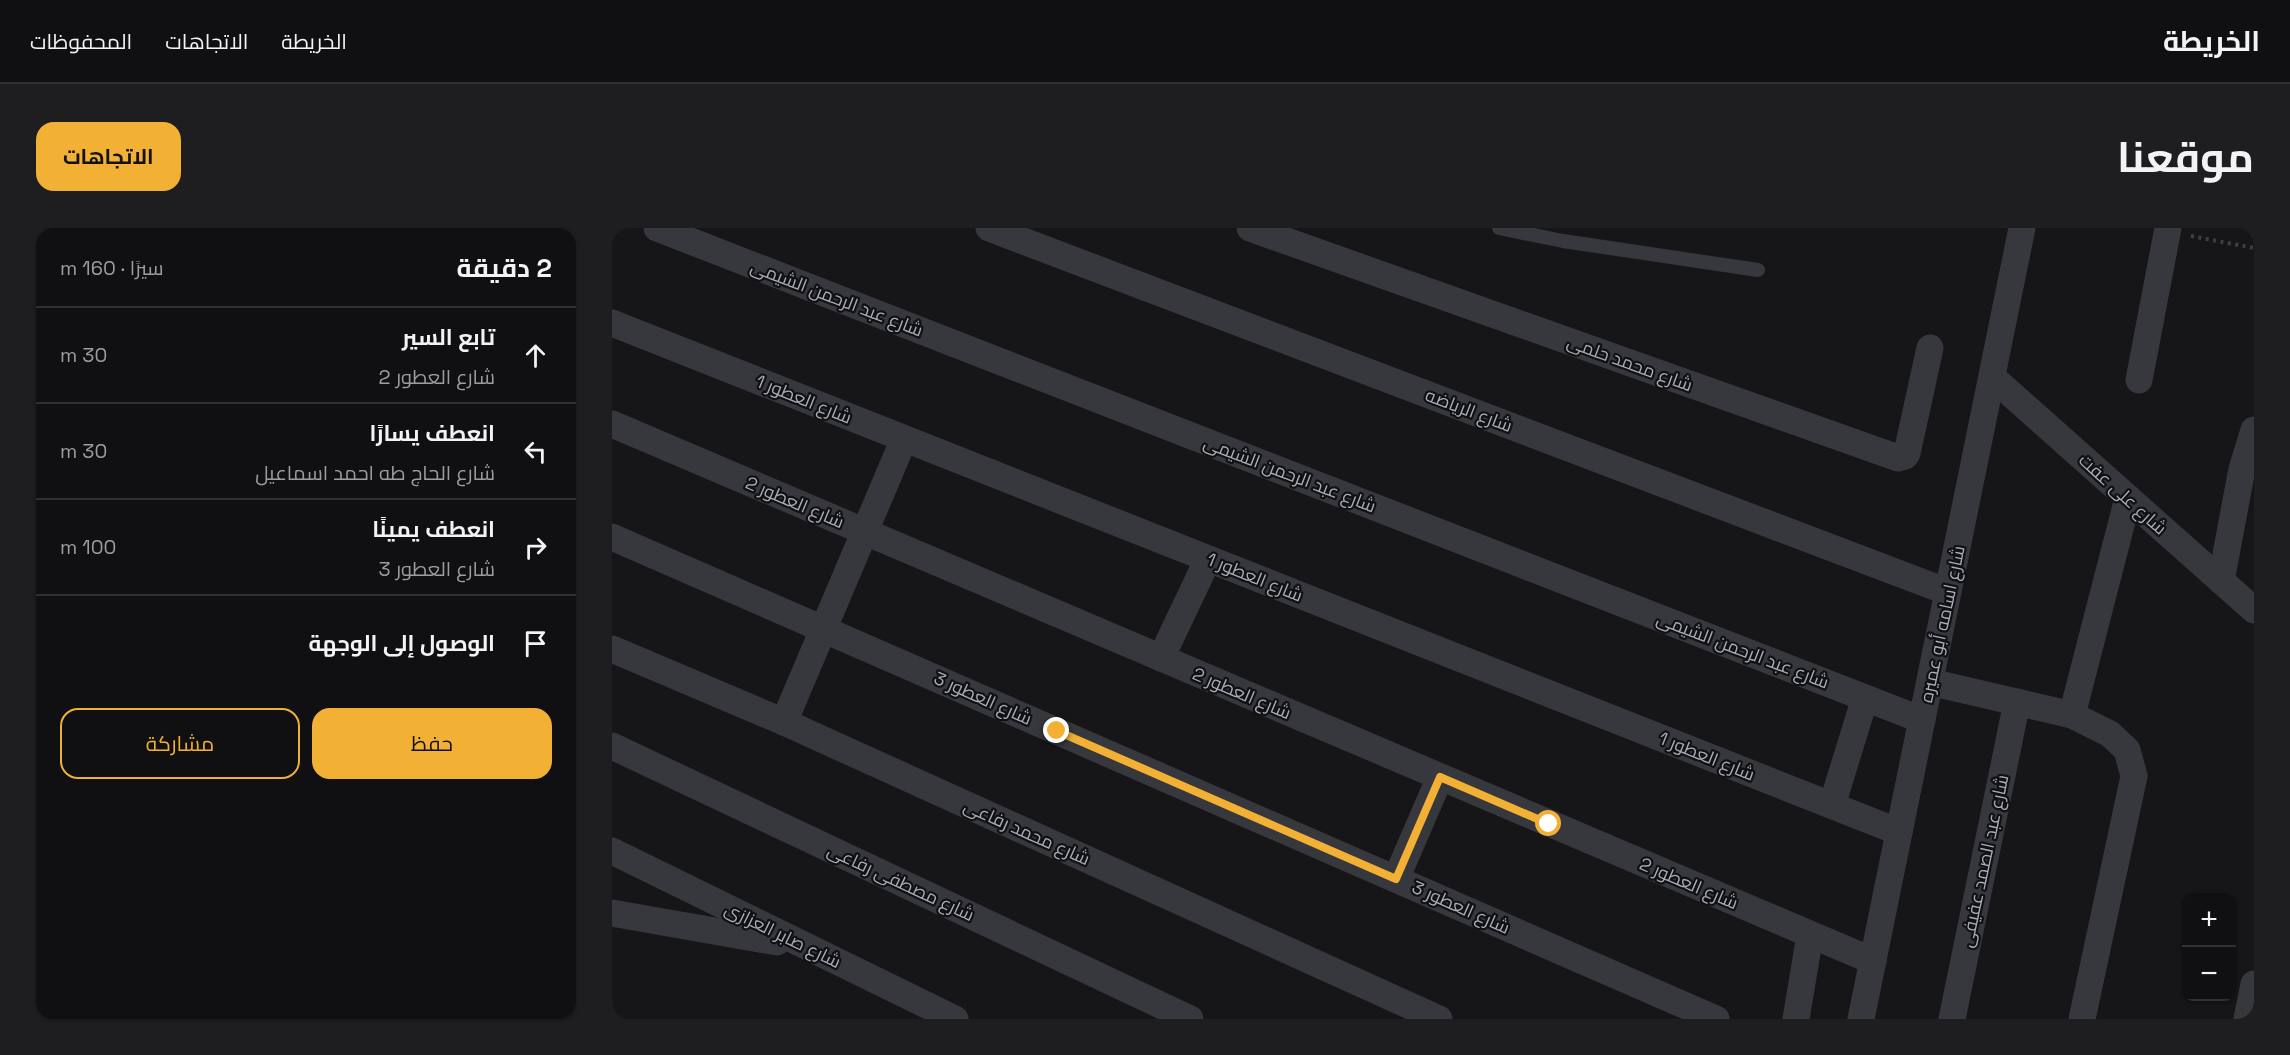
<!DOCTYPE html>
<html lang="ar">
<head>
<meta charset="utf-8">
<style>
  body { margin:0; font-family:"Space Grotesk",Cairo,sans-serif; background:#1e1e20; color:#f1f3f6; direction:rtl }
  .controls { position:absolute; right:18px; bottom:18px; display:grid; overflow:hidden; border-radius:12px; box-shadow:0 2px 4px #0004 }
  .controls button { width:54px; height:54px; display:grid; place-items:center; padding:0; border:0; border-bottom:2px solid #303032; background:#101012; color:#f1f3f6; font:30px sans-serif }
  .stop { position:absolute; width:18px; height:18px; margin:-14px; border:4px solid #f2b134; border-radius:50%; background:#fff }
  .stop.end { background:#f2b134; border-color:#fff; box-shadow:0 2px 6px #0008 }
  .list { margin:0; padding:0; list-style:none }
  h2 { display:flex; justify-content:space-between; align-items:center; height:78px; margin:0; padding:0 24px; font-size:26px }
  h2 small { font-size:20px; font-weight:400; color:#9c9d9f }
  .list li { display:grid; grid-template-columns:39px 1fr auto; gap:18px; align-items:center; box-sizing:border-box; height:96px; padding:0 24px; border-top:2px solid #303032 }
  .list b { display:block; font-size:22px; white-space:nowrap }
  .list p { margin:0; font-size:20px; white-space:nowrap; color:#9c9d9f }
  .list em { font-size:20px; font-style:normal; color:#9c9d9f }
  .actions { display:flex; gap:12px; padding:18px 24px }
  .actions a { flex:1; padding:14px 0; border:2px solid #f2b134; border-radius:18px; text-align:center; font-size:21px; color:#f2b134 }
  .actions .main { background:#f2b134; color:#111 }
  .icon { flex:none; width:33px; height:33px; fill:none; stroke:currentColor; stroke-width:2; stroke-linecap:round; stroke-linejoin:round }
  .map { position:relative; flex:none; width:1642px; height:791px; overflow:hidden; direction:ltr; border-radius:18px }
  header { display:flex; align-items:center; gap:36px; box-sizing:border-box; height:84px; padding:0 30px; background:#101012; border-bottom:2px solid #303032 }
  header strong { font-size:28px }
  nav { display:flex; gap:33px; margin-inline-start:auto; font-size:21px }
  .intro { display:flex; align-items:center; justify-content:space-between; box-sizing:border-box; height:144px; padding:0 36px }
  h1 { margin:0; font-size:42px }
  .button { padding:15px 27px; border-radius:18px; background:#f2b134; color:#111; font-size:21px; font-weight:700 }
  main { display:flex; gap:36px; padding:0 36px }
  aside { flex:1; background:#101012; border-radius:18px; box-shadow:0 2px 4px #0004 }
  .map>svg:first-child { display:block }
</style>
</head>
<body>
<header>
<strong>الخريطة</strong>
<nav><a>الخريطة</a><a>الاتجاهات</a><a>المحفوظات</a></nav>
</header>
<div class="intro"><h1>موقعنا</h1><a class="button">الاتجاهات</a></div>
<main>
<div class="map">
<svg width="1642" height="791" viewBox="0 0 1642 791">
  <rect width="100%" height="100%" fill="#161618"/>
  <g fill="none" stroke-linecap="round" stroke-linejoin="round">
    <path stroke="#3d3f44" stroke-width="4" stroke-dasharray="3 4.5" stroke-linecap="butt" d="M1579,8L1642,20"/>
    <path stroke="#37383d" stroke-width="14" d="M887,0L951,13L1146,42"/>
    <g stroke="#37383d" stroke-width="27">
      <path d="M45,0L1310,492"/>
      <path d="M377,0L1336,364"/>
      <path d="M638,0L1286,230L1293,228L1295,225L1318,120"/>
      <path d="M0,95L1287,604"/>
      <path d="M1380,149L1642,382"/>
      <path d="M1527,152L1556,0"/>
      <path d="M0,196L1261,733"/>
      <path d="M0,309L1104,791"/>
      <path d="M1609,353L1630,241L1642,202"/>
      <path d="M0,421L172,494L827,791"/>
      <path d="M549,430L596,331"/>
      <path d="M1318,454L1460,487L1498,506L1515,522L1522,548L1470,791"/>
      <path d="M1460,487L1516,270"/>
      <path d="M172,494L292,211"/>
      <path d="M0,518L578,791"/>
      <path d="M1220,577L1253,470"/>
      <path d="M0,623L343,791"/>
      <path d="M784,651L828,549"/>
      <path d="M0,685L165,714"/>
      <path d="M1184,791L1198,707"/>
      <path d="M1249,791L1410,0"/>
      <path d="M1340,791L1405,474"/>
      <path d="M1635,791L1642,756"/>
    </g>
  </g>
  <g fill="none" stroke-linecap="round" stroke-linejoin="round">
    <path stroke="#f2b134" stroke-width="8" d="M445,503L784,651L828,549L937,596"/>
  </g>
  <g text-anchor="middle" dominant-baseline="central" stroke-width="4.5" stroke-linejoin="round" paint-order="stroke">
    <g font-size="18" fill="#a8adb8" stroke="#111113">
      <text transform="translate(225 70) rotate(21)">شارع عبد الرحمن الشيمى</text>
      <text transform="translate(1018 135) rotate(20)">شارع محمد حلمى</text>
      <text transform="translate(192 171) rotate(22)">شارع العطور 1</text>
      <text transform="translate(857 182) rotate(21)">شارع الرياضه</text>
      <text transform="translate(678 246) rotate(21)">شارع عبد الرحمن الشيمى</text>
      <text transform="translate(1511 266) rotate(42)">شارع على عفت</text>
      <text transform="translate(183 274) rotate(23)">شارع العطور 2</text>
      <text transform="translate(643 349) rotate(22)">شارع العطور 1</text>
      <text transform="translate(1330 396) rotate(-78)">شارع اسامه أبو عميره</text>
      <text transform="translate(1131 422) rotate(21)">شارع عبد الرحمن الشيمى</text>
      <text transform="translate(630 465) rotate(23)">شارع العطور 2</text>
      <text transform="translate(371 470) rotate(24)">شارع العطور 3</text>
      <text transform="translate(1095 528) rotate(22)">شارع العطور 1</text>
      <text transform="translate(415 604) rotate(24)">شارع محمد رفاعى</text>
      <text transform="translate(1372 633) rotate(-78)">شارع عبد الصمد عفيفى</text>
      <text transform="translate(289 654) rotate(25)">شارع مصطفى رفاعى</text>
      <text transform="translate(1077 655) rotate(23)">شارع العطور 2</text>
      <text transform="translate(849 679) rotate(24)">شارع العطور 3</text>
      <text transform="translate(171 707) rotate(26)">شارع صابر العزازى</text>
    </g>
  </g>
</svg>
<div class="controls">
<button>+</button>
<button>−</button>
</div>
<div class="stop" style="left:937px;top:596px"></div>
<div class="stop end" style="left:445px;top:503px"></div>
</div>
<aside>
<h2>2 دقيقة<small>سيرًا · 160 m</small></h2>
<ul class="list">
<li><svg class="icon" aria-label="ahead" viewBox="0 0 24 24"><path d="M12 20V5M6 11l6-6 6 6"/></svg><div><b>تابع السير</b><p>شارع العطور 2</p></div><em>30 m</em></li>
<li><svg class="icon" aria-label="left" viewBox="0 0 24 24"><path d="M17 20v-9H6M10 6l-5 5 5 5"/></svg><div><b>انعطف يسارًا</b><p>شارع الحاج طه احمد اسماعيل</p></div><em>30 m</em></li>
<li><svg class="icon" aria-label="right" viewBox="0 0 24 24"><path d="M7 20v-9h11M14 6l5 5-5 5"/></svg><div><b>انعطف يمينًا</b><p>شارع العطور 3</p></div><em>100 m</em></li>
<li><svg class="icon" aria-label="arrive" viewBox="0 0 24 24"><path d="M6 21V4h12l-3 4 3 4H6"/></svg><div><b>الوصول إلى الوجهة</b></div></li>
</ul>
<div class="actions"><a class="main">حفظ</a><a>مشاركة</a></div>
</aside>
</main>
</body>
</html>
